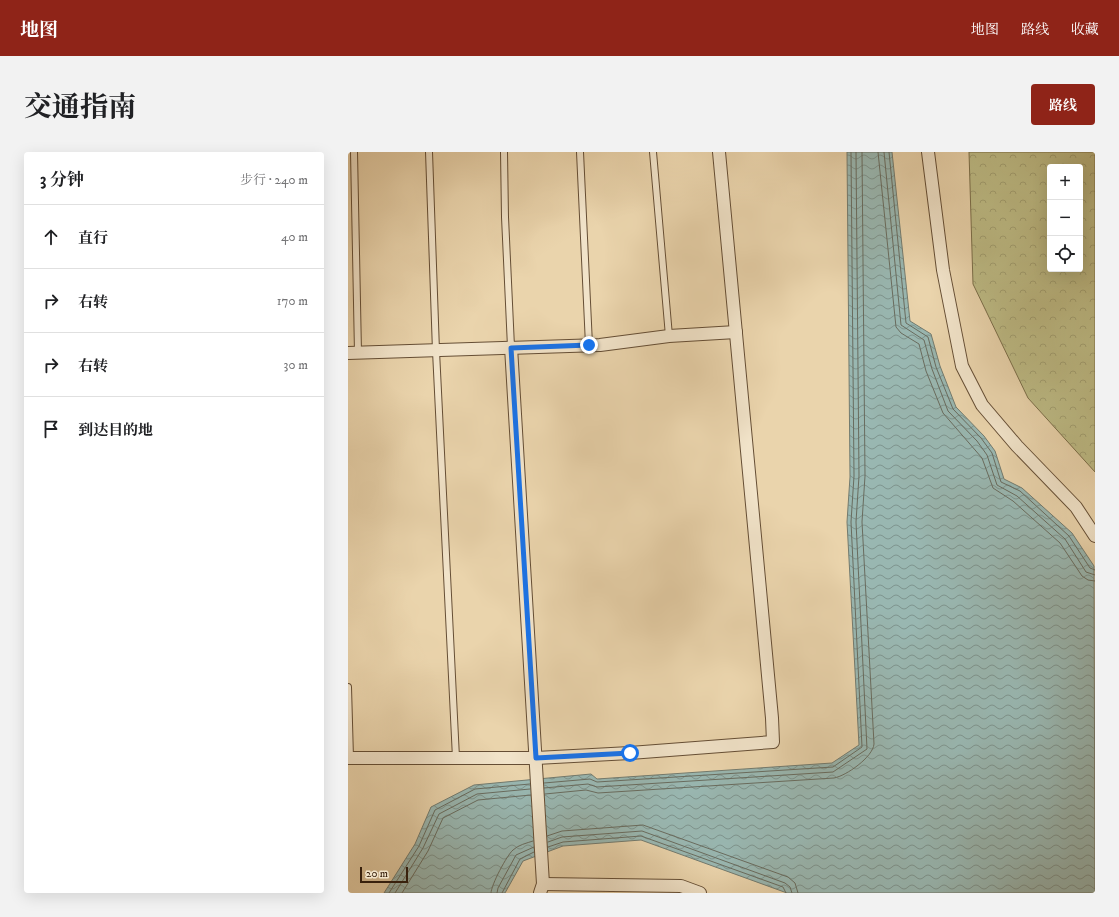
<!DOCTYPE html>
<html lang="zh">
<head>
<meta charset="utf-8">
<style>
  body { margin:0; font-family:"IM FELL DW Pica","Noto Serif SC",serif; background:#f2f2f2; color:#202124 }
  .controls { position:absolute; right:12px; top:12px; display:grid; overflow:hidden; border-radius:4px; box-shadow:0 4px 16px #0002 }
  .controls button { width:36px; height:36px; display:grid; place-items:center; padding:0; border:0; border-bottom:1px solid #e0e0e0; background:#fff; color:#202124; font:20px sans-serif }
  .scale { position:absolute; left:12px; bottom:10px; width:48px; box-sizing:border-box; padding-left:4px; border:2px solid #39210d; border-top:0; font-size:11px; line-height:14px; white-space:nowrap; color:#39210d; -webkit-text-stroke:3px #f1e3c9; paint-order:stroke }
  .stop { position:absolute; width:12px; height:12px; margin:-9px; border:3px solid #1a73e8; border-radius:50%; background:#fff }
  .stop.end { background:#1a73e8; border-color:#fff; box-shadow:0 1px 4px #0008 }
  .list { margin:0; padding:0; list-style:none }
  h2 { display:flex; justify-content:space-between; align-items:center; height:52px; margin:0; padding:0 16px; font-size:17px }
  h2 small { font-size:13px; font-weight:400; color:#757577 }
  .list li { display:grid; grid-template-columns:26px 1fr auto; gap:12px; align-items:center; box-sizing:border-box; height:64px; padding:0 16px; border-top:1px solid #e0e0e0 }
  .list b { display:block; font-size:15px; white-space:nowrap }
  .list em { font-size:13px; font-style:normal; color:#757577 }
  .icon { flex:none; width:22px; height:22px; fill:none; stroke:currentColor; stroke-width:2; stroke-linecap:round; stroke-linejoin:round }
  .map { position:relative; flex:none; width:747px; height:741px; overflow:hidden; border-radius:4px }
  header { display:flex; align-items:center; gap:24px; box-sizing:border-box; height:56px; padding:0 20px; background:#8f2418; color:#fff }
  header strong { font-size:19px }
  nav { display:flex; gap:22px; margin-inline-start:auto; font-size:14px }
  .intro { display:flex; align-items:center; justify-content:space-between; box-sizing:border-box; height:96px; padding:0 24px }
  h1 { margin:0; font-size:28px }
  .button { padding:10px 18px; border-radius:4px; background:#8f2418; color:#fff; font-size:14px; font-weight:700 }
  main { display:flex; gap:24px; padding:0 24px }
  aside { flex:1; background:#fff; border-radius:4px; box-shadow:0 4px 16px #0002 }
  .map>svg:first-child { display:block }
</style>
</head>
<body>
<header>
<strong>地图</strong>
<nav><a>地图</a><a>路线</a><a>收藏</a></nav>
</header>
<div class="intro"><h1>交通指南</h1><a class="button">路线</a></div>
<main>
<aside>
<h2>3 分钟<small>步行 · 240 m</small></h2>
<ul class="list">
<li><svg class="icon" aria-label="ahead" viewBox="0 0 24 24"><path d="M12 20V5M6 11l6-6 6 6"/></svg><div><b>直行</b></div><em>40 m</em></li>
<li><svg class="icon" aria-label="right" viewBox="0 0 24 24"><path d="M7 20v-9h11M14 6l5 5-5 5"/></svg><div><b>右转</b></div><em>170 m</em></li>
<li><svg class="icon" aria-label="right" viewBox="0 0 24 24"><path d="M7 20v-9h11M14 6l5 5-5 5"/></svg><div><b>右转</b></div><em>30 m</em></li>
<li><svg class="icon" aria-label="arrive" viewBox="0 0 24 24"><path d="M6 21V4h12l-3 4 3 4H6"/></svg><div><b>到达目的地</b></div></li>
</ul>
</aside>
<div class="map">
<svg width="747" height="741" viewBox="0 0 747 741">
  <defs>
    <pattern id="forest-crowns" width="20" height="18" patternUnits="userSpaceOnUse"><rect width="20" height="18" fill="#bdbb85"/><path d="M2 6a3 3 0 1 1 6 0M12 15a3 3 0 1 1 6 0" fill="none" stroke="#a3a072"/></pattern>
    <pattern id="water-waves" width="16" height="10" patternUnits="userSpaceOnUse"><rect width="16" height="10" fill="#99b7b1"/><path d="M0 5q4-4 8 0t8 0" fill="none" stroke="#7e948e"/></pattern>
  </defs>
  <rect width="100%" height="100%" fill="#ead4ac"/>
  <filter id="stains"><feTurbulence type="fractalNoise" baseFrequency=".005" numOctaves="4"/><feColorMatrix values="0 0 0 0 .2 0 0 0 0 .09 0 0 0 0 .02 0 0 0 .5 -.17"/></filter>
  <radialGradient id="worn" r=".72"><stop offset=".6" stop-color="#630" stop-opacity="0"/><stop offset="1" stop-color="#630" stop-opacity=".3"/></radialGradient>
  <path fill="url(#forest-crowns)" stroke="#7b6e49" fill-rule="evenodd" d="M621,0H747V320L680,246L625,132ZM702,15H732V117H702Z"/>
  <path fill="url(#water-waves)" stroke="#737b6f" d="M499,0H544L562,169L583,182L592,214L608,255L636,284L647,299L656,327L674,336L724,381L746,414L747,741H439L293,688L215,694L175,709L157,741H36L67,692L83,655L126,633L243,622L249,627L484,611L511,593L499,370L502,325Z"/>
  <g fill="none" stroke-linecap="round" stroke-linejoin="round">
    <g stroke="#696c5f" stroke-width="1">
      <path d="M530,0L548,175L553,181L571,192L578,219L595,261L634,306L645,336L665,349L712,391L734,424L740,428L747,429"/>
      <path d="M536,0L553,173L576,188L584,217L600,259L629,289L639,303L649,333L669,344L717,387L738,420L747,423"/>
      <path d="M541,0L558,171L580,185L588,215L605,257L633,286L644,301L653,330L672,339L721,384L742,416L747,418"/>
      <path d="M196,631L242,627L249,630L485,615L514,595L503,370L506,324L503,0"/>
      <path d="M196,636L240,632L249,635L485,620L519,597L508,370L511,324L508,0"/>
      <path d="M197,642L238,638L250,641L486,626C498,624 525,605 526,592L514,370L517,324L514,0"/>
      <path d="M199,684L214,679L295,673L440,725L447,731L450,741"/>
      <path d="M200,690L214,685L294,679L437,731L442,735L444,741"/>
      <path d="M200,695L215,690L293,684L435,735L438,741"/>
      <path d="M41,741L71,694L87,658L127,637L182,632"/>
      <path d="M47,741L75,696L91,662L129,642L182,637"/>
      <path d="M54,741L80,699L95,666L130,648L183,643"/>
      <path d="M143,741C143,733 159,703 165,698C170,693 179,691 185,689"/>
      <path d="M149,741L150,736L168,703L186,695"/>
      <path d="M154,741L172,707L186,700"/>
    </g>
    <g stroke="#654e35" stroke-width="8">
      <g id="lane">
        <path d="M6,0L10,201"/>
        <path d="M81,0L88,199L108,606"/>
        <path d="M156,0L157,65L163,195"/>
        <path d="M232,0L241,193"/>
        <path d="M305,0L321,184"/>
        <path d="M0,535L2,606"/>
      </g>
    </g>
    <g stroke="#654e35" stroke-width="14">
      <g id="street">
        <path d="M580,0L595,118L614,214L634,253L669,294L728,355L747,384"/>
        <path d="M163,195L195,732L192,741"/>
        <path d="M0,201L252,193L321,184L388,180"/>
        <path d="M0,606H188L282,601L425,590L424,566L371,0"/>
        <path d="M195,732L333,734L352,741"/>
      </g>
    </g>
    <use href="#lane" stroke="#f1e3c9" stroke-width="6"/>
    <use href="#street" stroke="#f1e3c9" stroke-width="12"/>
  </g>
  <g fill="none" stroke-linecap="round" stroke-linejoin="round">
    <path stroke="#1a73e8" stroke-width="5" d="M241,193L163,196L188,606L282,601"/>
  </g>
  <rect width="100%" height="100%" filter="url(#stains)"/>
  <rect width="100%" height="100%" fill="url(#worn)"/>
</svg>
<div class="controls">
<button>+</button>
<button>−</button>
<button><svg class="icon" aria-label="locate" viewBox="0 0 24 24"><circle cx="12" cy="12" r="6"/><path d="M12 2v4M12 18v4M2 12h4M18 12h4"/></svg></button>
</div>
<div class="scale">20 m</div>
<div class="stop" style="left:282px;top:601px"></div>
<div class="stop end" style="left:241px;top:193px"></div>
</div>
</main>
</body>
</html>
